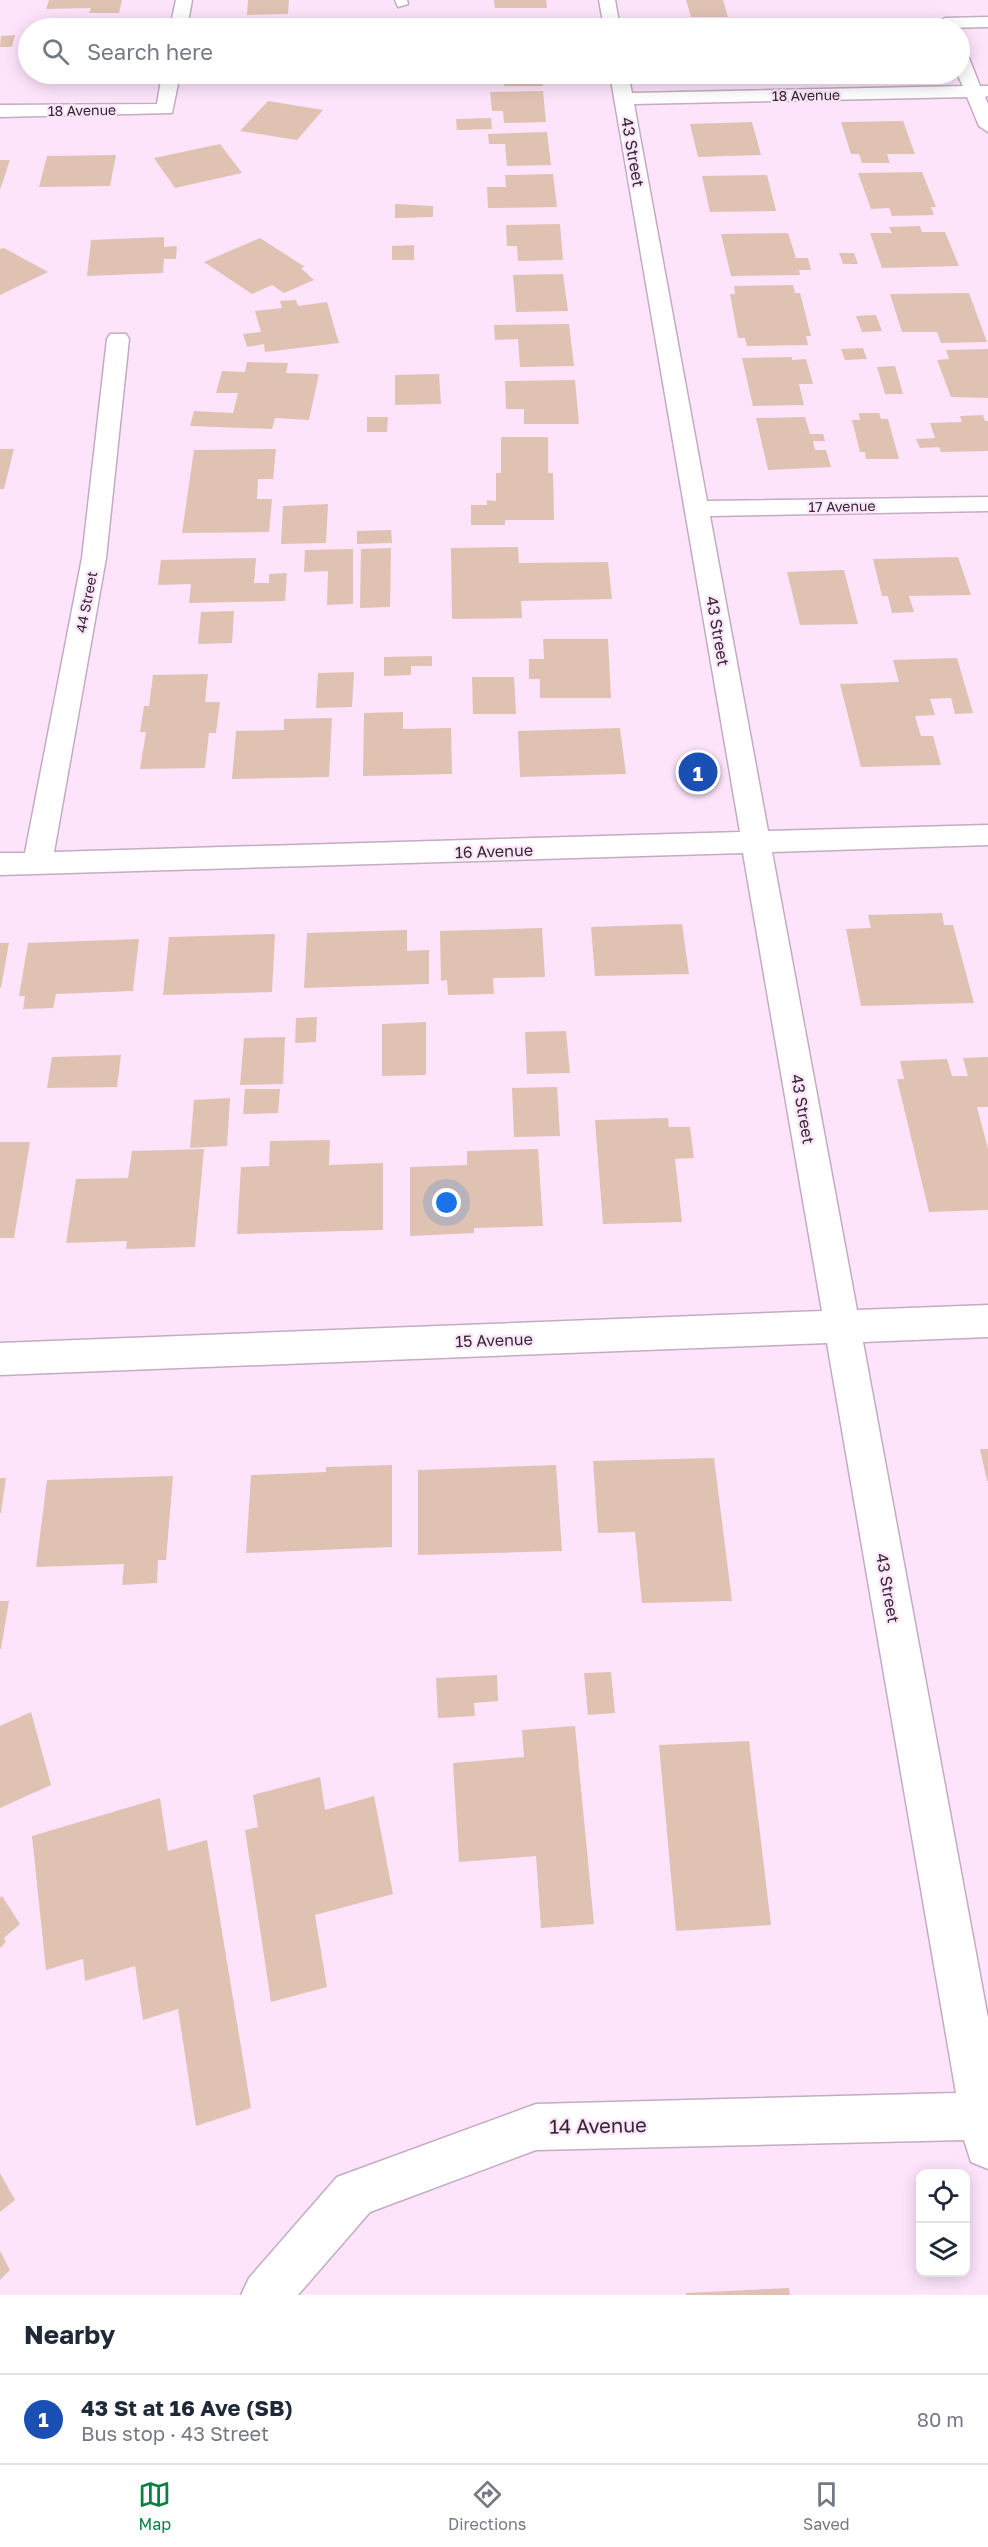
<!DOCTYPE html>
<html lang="en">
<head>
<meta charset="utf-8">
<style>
  body { margin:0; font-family:"Golos Text",sans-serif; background:#f2f2f3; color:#1f2937 }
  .controls { position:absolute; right:18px; bottom:18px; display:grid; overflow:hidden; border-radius:12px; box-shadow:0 3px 15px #0003 }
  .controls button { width:54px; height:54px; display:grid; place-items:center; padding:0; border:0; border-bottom:2px solid #e0e1e3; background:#fff; color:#1f2937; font:30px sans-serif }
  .you { position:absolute; left:447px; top:1203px; width:21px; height:21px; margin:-15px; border:4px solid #fff; border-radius:50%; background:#1a73e8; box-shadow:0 0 0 9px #1a73e833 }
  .badge { display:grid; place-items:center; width:39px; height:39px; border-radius:50%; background:#0b8043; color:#fff; font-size:20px; font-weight:700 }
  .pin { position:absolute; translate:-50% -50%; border:3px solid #fff; box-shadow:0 2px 6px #0006 }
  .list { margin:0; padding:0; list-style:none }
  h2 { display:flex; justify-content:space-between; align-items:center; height:78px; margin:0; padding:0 24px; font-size:26px }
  h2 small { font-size:20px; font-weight:400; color:#747a83 }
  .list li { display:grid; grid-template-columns:39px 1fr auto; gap:18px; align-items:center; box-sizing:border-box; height:90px; padding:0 24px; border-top:2px solid #e0e1e3 }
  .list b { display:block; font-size:22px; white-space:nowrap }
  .list p { margin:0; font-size:20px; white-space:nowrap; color:#747a83 }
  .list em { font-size:20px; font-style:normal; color:#747a83 }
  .icon { flex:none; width:33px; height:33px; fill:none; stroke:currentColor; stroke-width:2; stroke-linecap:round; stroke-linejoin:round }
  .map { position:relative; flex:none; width:988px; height:2295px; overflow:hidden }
  .search { position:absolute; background:#fff; box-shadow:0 3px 15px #0003; left:18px; right:18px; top:18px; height:66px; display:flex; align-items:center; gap:15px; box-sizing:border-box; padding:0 21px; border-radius:33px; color:#747a83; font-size:22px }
  .sheet { height:168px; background:#fff }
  nav { display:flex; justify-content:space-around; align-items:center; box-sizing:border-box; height:84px; border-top:2px solid #e0e1e3; background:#fff; font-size:16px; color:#747a83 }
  nav a { display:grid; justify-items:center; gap:3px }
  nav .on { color:#0b8043 }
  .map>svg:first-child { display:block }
</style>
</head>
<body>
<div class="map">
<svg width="988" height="2295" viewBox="0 0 988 2295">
  <rect width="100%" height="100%" fill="#fde4fb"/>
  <g fill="#e0c2b3">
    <path d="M49,0H122L119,13H89L91,8L46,9Z"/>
    <path d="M248,0H289L288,14L247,15Z"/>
    <path d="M494,0H546L547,8H495Z"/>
    <path d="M686,0H723L728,17H691Z"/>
    <path d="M463,21H510L511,28H463Z"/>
    <path d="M124,22L123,28H75L76,23Z"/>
    <path d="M307,22L306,28H241L242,24Z"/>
    <path d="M15,35L12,47H0L1,36Z"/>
    <path d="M43,74H106L104,82H41Z"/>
    <path d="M252,74H312L311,81L250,82Z"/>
    <path d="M503,74H541L543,86H504Z"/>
    <path d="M543,91L546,122L504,123L503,111H492L490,92Z"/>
    <path d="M268,101L323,110L297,140L240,131Z"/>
    <path d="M491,118L492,129L457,130L456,119Z"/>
    <path d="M903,121L915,154H887L890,163H862L859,154H851L841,122Z"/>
    <path d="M752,122L761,155L698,157L690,124Z"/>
    <path d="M547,132L551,165L507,166L505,144H489L488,134Z"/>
    <path d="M220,144L242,173L175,188L154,158Z"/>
    <path d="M116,155L110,186L39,187L47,156Z"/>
    <path d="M0,160H10L0,190Z"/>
    <path d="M922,172L936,207H931L934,215L892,216L889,208L871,209L858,173Z"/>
    <path d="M553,174L557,207L488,208L487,187H506L505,175Z"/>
    <path d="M767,175L776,211L710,212L702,176Z"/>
    <path d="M395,204L433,206V217L395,218Z"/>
    <path d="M560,224L563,260L518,261L517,246H507L506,225Z"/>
    <path d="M920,226L922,232H945L959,266L882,268L870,233H892L889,227Z"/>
    <path d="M788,233L796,258H808L811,270H799L800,275L731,276L721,234Z"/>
    <path d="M164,237V247L177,246L176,259H164L163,273L87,276L91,240Z"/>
    <path d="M260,238L305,267L301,268L314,280L284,293L272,285L252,294L204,262Z"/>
    <path d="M414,245V260H392V246Z"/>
    <path d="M4,248L48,272L0,295V249Z"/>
    <path d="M839,253H854L858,264H843Z"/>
    <path d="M563,274L568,311L516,312L513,275Z"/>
    <path d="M793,285L795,293H800L811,336H806L808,345L747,346L745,338H738L730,294H735L734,286Z"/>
    <path d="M969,293L987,342L941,343L937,332H902L890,294Z"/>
    <path d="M296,300L298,306L327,302L339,343L265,352L264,344L247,347L243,334L261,332L255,311L282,308L280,301Z"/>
    <path d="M876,315L882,331L862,332L856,316Z"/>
    <path d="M569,324L574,366L520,367L518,339L495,340L494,325Z"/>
    <path d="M863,348L867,359L845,360L841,349Z"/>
    <path d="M988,349V398L951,397L937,360L949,359L946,350Z"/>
    <path d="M792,357V360L806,359L813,384H799L804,405L753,406L742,358Z"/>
    <path d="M247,362L288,363L286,373L319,374L309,420L275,418L272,429L190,426L194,411L233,413L238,393H216L222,371L245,372Z"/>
    <path d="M895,366L903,394H885L877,367Z"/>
    <path d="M439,374L441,404L395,405V375Z"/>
    <path d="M575,380L579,424H524V409H506L505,381Z"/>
    <path d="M859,413H879L881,419H888L899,459H866L865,452H860L852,420H860Z"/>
    <path d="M983,415L985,421H988V451L941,452L939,447L920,448L916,439L935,438L930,423L962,422L960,416Z"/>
    <path d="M367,417H388L387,432H367Z"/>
    <path d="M805,417L810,434H823L825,441H813L815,450H826L831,467L768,470L756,418Z"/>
    <path d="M501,437H548V473H553L554,520H505V525H471V505H487V500L496,501V473H501Z"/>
    <path d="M0,449H14L4,489H0Z"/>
    <path d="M276,449L273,479H258L257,499H272L269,532L182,533L194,450Z"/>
    <path d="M328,504L326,543L281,544L283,506Z"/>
    <path d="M391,530L392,543L357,544V531Z"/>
    <path d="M518,547L519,563L608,562L612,599L521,601L522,618L452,619L451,548Z"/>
    <path d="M391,548L390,607L360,608L361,549Z"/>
    <path d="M353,549V604L327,605L328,571L304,572L305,550Z"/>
    <path d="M958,557L971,595L909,596L914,612L892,613L888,596H882L873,559Z"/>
    <path d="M256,558L254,583H269V574L287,573L285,601L189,603L191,584L158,585L161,560Z"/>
    <path d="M844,570L858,624L800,625L787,572Z"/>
    <path d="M234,611L232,643L198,644L201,612Z"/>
    <path d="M543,639H608L611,698H540V679H529V659H544Z"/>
    <path d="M432,656V666H411V675L384,676V657Z"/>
    <path d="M957,658L973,713L955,714L951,698L930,699L935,715L915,716L921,736H933L941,765L861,767L840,684L899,682L893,660Z"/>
    <path d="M354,672L352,707L316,708L318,673Z"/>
    <path d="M208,674L205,702H220L216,733H209L205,768L140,769L146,732H140L144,706H149L153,675Z"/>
    <path d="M472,677H514L516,714H473Z"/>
    <path d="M403,712V729L451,728L452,774L363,776L364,713Z"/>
    <path d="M332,718L329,777L232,779L236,731L284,730V719Z"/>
    <path d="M620,728L626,774L520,777L518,731Z"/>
    <path d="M942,913L944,925H953L974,1003L861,1006L846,929L871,928L868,915Z"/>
    <path d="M682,924L689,974L595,976L591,927Z"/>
    <path d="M542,928L545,977L493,978L494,994L448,995L447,980L441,981L440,931Z"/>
    <path d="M407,930V951L429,950V984L304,988L307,933Z"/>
    <path d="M275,934L272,992L163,995L169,937Z"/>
    <path d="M139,939L133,991L56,994L53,1008L23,1009L25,996H19L28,943Z"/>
    <path d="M0,943H9L1,988L0,987Z"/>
    <path d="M317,1017L316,1042L295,1043L296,1018Z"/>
    <path d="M426,1022V1075L382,1076V1024Z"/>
    <path d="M566,1031L570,1073L527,1074L525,1032Z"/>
    <path d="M285,1037L283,1084L240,1085L244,1038Z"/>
    <path d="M121,1055L117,1087L47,1088L52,1057Z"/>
    <path d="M988,1057V1107H977L988,1149V1210L929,1212L897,1079H904L900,1061L947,1059L952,1076H968L963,1058Z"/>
    <path d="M557,1087L560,1136L514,1137L512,1088Z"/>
    <path d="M245,1089H280L278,1113L243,1114Z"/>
    <path d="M230,1098L227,1146L190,1148L194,1100Z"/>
    <path d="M668,1118L669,1127H690L694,1158L675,1159L682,1222L603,1224L595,1120Z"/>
    <path d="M330,1140L329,1165L383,1163V1230L237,1234L241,1167L269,1166L270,1141Z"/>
    <path d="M0,1142H30L14,1238H0Z"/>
    <path d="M204,1149L195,1247L126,1249L127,1241L66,1243L76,1179L128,1178L132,1151Z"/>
    <path d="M538,1149L543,1226L474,1228V1233L410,1236V1167L467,1165V1151Z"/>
    <path d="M980,1449H988V1481H987Z"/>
    <path d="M714,1458L732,1601L642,1603L635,1532L598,1533L593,1461Z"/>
    <path d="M392,1465V1547L246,1553L251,1475L326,1472V1467Z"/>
    <path d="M556,1465L562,1551L418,1555V1470Z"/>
    <path d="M173,1476L166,1560H158L157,1583L122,1585L124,1564L36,1567L47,1480Z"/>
    <path d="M0,1478H6L1,1513H0Z"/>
    <path d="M0,1601H9L1,1649H0Z"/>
    <path d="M611,1672L615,1713L588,1715L584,1673Z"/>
    <path d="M497,1675L498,1701L474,1703L475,1716L438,1718L436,1678Z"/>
    <path d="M31,1712L51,1785L0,1808V1726Z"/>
    <path d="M575,1726L594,1924L541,1928L536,1856L459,1862L453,1763L524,1757L522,1730Z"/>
    <path d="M749,1741L771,1925L676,1931L659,1745Z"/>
    <path d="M320,1777L325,1810L374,1796L393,1894L315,1915L327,1987L271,2002L245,1830L258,1827L253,1795Z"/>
    <path d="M160,1798L168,1851L207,1840L251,2108L196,2126L178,2009L143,2020L135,1966L85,1981L83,1959L46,1970L32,1836Z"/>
    <path d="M2,1896L20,1924L4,1938L6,1942L0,1948V1898Z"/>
    <path d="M0,2173L15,2200L0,2212Z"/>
    <path d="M0,2251L10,2270L0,2280Z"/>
    <path d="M789,2288L790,2295H686V2293Z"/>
  </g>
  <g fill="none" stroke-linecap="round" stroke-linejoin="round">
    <g stroke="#c3acc1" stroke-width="3">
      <path id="service" d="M395,0H407L408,4L398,7Z"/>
    </g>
    <g stroke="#c3acc1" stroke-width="3">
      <g id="minor">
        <path d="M176,0H192L187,28H170Z"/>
        <path d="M599,0H615L620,28H604Z"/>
        <path d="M988,17V27L945,28L936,23L945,18Z"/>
        <path d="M960,53L969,58L980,86H988V96L985,97L988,104V132L979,126L967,97L634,104L707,501L988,497V511L710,516L768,831L988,825V845L772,852L857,1310L988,1305V1337L863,1342L988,2018V2169L971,2162L964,2140L536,2150L370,2212L298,2295H241L249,2278L337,2177L536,2104L956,2093L827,1343L0,1375V1343L822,1311L743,853L0,875V853H25L82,558L107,339L110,334H126L129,339L106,558L54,852L740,832L610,74H628L632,93L963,86L957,74Z"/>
        <path d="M162,74H180L172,113L0,117V105L157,104Z"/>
      </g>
    </g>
    <use href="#service" fill="#fff" fill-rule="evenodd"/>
    <use href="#minor" fill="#fff" fill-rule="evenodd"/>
  </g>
  <g text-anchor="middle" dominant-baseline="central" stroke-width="4.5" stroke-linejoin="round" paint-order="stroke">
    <g font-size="14" fill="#322931" stroke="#fde4fb">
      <text transform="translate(806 95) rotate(-1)">18 Avenue</text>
      <text transform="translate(82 110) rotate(-1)">18 Avenue</text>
      <text transform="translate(842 506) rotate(-1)">17 Avenue</text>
      <text transform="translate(86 602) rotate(-79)">44 Street</text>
    </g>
    <g font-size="16" fill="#322931" stroke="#fde4fb">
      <text transform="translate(633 152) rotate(80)">43 Street</text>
      <text transform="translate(718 631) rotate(80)">43 Street</text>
      <text transform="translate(494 851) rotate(-2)">16 Avenue</text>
      <text transform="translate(803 1109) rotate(80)">43 Street</text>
      <text transform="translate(494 1340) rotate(-2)">15 Avenue</text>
      <text transform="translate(888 1588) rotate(80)">43 Street</text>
    </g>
    <g font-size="20" fill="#322931" stroke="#fde4fb">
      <text transform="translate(598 2125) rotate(-1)">14 Avenue</text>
    </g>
  </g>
</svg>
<div class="controls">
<button><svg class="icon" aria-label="locate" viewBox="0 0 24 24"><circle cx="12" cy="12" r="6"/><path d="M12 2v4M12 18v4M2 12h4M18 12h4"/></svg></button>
<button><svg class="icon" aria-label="layers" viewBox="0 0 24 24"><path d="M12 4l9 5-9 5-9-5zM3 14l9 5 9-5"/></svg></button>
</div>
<div class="you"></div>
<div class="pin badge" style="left:698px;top:772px;background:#1a4fb4">1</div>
<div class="search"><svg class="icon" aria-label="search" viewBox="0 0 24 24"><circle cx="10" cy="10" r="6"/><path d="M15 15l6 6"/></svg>Search here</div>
</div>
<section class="sheet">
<h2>Nearby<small></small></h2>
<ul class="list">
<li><span class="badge" style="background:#1a4fb4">1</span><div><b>43 St at 16 Ave (SB)</b><p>Bus stop · 43 Street</p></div><em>80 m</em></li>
</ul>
</section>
<nav>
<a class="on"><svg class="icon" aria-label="map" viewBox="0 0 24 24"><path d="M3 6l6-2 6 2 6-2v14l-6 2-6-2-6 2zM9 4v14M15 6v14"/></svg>Map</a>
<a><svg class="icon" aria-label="directions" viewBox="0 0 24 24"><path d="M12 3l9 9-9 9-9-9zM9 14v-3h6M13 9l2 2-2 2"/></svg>Directions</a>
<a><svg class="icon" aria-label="saved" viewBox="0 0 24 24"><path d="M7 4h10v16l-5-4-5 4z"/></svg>Saved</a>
</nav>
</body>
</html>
